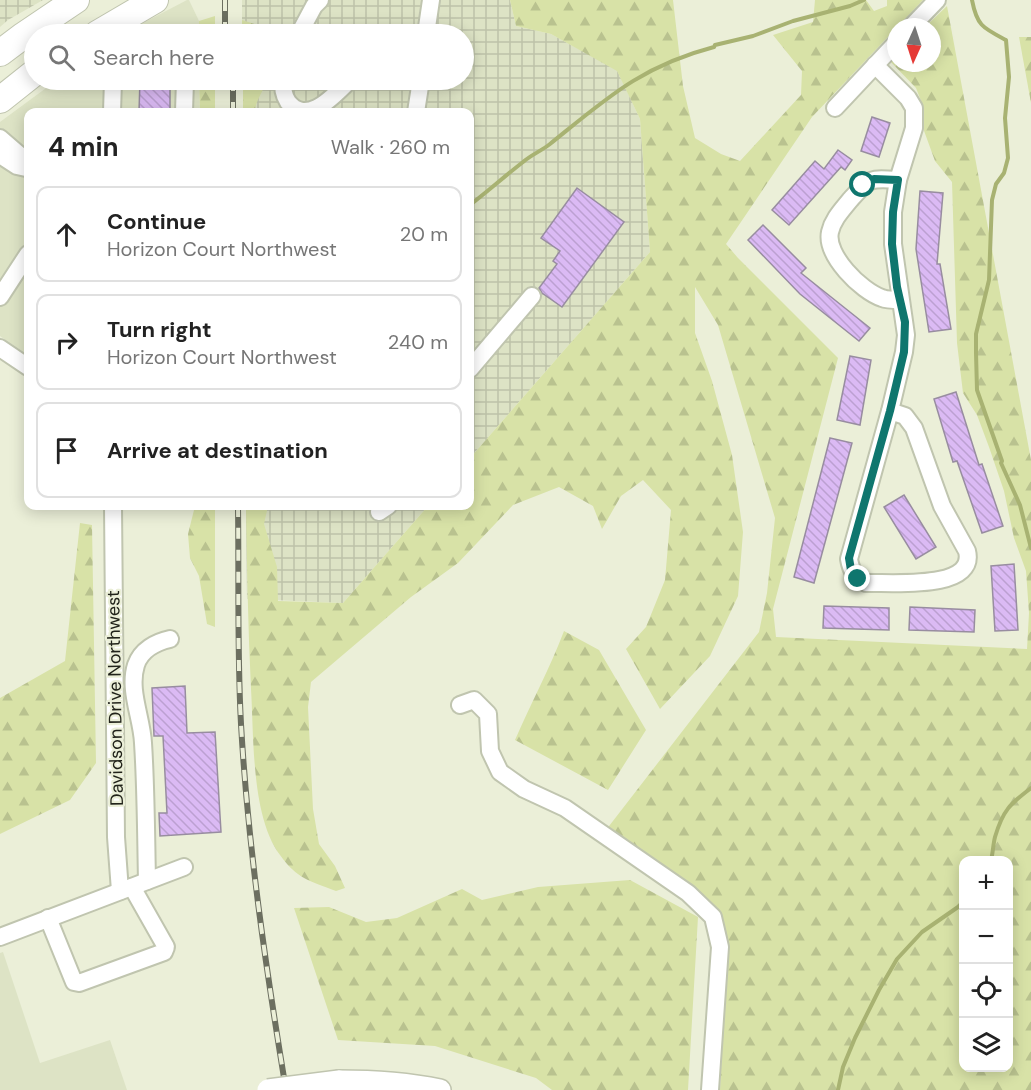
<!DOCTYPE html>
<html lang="en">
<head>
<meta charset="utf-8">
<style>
  body { margin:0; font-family:"DM Sans",sans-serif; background:#f6f6f6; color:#222 }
  .controls { position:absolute; right:18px; bottom:18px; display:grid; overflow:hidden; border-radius:12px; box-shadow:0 3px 15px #0003 }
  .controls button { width:54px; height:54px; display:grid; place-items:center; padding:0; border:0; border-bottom:2px solid #e0e0e0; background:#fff; color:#222; font:30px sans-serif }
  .compass { position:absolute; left:887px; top:18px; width:54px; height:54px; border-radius:50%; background:#fff; box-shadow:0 3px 15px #0003; rotate:183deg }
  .stop { position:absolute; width:18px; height:18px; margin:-14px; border:4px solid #0f766e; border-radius:50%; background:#fff }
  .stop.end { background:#0f766e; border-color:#fff; box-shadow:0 2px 6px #0008 }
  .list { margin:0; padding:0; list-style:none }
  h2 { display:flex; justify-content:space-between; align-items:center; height:78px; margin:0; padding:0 24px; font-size:26px }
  h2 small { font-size:20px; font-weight:400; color:#767676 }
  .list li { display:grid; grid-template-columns:39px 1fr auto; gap:18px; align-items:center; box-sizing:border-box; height:96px; margin:0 12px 12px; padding:0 12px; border:2px solid #e0e0e0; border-radius:12px }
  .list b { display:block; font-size:22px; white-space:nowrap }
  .list p { margin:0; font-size:20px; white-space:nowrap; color:#767676 }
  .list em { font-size:20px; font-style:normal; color:#767676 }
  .icon { flex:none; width:33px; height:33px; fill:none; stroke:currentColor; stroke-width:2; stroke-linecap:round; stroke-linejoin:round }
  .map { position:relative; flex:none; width:1031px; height:1090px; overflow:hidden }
  .search { position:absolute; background:#fff; box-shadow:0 3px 15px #0003; left:24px; top:24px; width:450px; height:66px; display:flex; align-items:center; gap:15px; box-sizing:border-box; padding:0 21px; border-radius:33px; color:#767676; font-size:22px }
  .panel { position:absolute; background:#fff; box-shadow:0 3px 15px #0003; left:24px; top:108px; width:450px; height:402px; border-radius:12px }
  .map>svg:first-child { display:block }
</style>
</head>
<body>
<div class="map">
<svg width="1031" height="1090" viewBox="0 0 1031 1090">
  <defs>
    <pattern id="industrial-grid" width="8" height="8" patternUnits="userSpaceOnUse" patternTransform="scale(1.5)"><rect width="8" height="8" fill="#dde3c5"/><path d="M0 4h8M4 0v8" fill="none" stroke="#bdc2a9"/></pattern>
    <pattern id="forest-firs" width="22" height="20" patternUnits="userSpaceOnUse" patternTransform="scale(1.5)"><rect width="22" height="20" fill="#d8e2a7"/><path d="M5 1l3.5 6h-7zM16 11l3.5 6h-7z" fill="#b9c28f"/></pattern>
    <pattern id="building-back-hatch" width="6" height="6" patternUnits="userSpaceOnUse" patternTransform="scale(1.5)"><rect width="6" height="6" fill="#dbbaf4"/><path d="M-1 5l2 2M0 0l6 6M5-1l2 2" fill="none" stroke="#bca0d1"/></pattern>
  </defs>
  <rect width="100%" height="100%" fill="#ebefd8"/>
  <g fill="#dde3c5">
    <path d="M187,0H189L199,21V34H122Z"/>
    <path d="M57,80H199L200,112H28V355L0,336V122Z"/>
    <path d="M3,952L40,1063L110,1040L127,1090H0V953Z"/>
  </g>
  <g fill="url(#industrial-grid)">
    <path d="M0,0H43L8,20L0,27Z"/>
    <path d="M242,0H510L516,26L551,34L617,70L640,119L650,252L470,458V112H243V80H464V34H242Z"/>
    <path d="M246,506H428L343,603L247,599Z"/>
  </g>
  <g fill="url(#forest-firs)" fill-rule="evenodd">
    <path d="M510,0H673L683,86L695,138L721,154L740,161L801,95L802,71L773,35L813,22L815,0H866L874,11L887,6V0H923L812,117L726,244L738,258L838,358L773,609L776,637L1027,649L1029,613L1026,571L1014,538L1004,491L989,447L977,415L963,393L957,343L952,182L935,161L923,128V106L916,88L890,61L896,55V63H932V27H925L947,6L1031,460V1090H720L727,942L714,908L691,884L606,830L759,632L767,593L775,518L718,325L695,287V333L712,381L732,455L743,532L738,596L710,656L660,709L626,649L646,627L665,580L671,510L643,480L621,496L602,529L593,506L559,487L513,505L458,563L411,597L311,682L308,707L313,809L319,844L335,866L345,888L336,891C310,881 297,879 280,855C251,816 254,737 251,689C248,628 247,567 246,506H268L264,524L277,567L278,601L343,603L428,506H470V458L650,252L640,119L617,71L551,34L516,26ZM964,860H1008V1068H964Z"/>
    <path d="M215,16V34H199V21Z"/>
    <path d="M242,20L274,30L273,34H242Z"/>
    <path d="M1019,37H1031V103Z"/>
    <path d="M199,80H215V112H200Z"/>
    <path d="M243,80H266C264,92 255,100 255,112H243Z"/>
    <path d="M195,506H215V627L207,624L199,576L190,558L188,534Z"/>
    <path d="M80,523L92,525L96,763L70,800L0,834V698L65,661Z"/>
    <path d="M564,631L599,650L646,730L608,790L515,740C531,703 550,668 564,631Z"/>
    <path d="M630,880L698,917L688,1090H552L536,1078L435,1046L338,1040L294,908L329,907L366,922L397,918L462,889L482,900L538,887Z"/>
  </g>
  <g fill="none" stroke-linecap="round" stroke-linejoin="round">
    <g stroke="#a8b272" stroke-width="4">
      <path d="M972,0C977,26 983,28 1006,40L1009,77L1005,118L1008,158L1004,173L996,184L992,200L989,280L976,334V353L977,390L1002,461L1001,463L1020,505L1031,548"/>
      <path d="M470,205C488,191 505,176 523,162C531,155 541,151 550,144C606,99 641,66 714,47L715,45L753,36L793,21L850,6L864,0"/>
      <path d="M991,860C993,853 993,845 995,837C1003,810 1010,804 1031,788"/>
      <path d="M838,1090L843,1067L855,1038L879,990L897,959L922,932L958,907L964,901"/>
    </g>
  </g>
  <g fill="url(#building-back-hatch)" stroke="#988da0" stroke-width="1.5">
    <path d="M140,80H170V112H139Z"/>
    <path d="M872,117L890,123L879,157L861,151Z"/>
    <path d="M838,150L852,160L845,170L841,167L789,225L772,210L815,161L824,169Z"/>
    <path d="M577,188L624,222L562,307L542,293L539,288L557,264L553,261L560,251L541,238Z"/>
    <path d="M920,191L943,193L937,264H940L951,329L929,332L916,249Z"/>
    <path d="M763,225L806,268L801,273L870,328L859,341L800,294L748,240Z"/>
    <path d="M850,356L871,360L860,425L837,420Z"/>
    <path d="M956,392L979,465L982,464L1003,526L982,533L957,461L953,462L934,399Z"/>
    <path d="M830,438L852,443L814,583L794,577Z"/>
    <path d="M904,495L936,547L916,559L884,507Z"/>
    <path d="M1014,564L1018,630L995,631L991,566Z"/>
    <path d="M824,606L889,608V630L823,628Z"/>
    <path d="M910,607L975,610L974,632L909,630Z"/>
    <path d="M185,686L187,733L215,732L221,832L160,836L159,813H167L163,736H154L152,688Z"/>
  </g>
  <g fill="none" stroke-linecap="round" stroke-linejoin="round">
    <g stroke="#c0c5af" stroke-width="20">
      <g id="minor">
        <path d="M911,27L937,0"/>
        <path d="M299,34L314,6L320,0"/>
        <path d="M426,34L431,0"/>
        <path d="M875,65L908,98L914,108V128L898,180L893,212V244L906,335L904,352L890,411L849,559C851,571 855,577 866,583C889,582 977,591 967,551L942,506L914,428L905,416L890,411"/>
        <path d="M284,80C282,88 283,94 288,102C308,127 335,94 350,80"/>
        <path d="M835,108L896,43"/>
        <path d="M112,112L113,80"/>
        <path d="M184,112L185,80"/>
        <path d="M416,112L421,80"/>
        <path d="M0,138L22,157L26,168L17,166L0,155"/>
        <path d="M898,180C869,178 870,178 850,200C842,210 833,219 830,232C825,255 861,291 882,298C887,300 895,300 900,300"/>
        <path d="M0,297L28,254"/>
        <path d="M0,348L28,367"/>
        <path d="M470,369L532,296"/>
        <path d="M113,506L116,837L120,891"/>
        <path d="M379,512L388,506"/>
        <path d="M460,705L474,700L488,714L490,751L500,772L524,789L565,808L688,893L713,917L720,947L710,1090"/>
        <path d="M147,881C146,835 146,789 143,743C142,718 128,690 136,665C141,650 156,642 170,639"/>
        <path d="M48,918L74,982L79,983L164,952L166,947L132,887"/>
        <path d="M0,937L184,867"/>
      </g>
    </g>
    <g stroke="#c0c5af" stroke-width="24">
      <path id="major" d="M339,1081C374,1081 406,1083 440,1090"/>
    </g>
    <g stroke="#c0c5af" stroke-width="28">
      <g id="highway">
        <path d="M97,34L155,0"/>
        <path d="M0,53L24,35L76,0"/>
        <path d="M0,100L34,73"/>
      </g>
    </g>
    <use href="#minor" stroke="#fff" stroke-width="16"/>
    <use href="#major" stroke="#fff" stroke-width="21"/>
    <use href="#highway" stroke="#fff" stroke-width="26"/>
    <g stroke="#6c6f60" stroke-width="6">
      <g id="rail">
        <path d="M225,0V34"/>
        <path d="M233,80V112"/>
        <path d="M238,506C239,578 237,652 241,724C248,847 266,969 286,1090"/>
      </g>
    </g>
    <use href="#rail" stroke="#ebefd8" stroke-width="4" stroke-dasharray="11" stroke-linecap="butt"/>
    <g stroke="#c0c5af" stroke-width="24" stroke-linecap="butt">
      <path id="major-bridge" d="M268,1090L339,1081"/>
    </g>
    <use href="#major-bridge" stroke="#fff" stroke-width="21"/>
  </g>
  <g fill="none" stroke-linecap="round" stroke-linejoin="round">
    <path stroke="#0f766e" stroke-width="8" d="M858,579L851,570L849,558L890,411L904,352L905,322L897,287L892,244L893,212L898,180L874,179L863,185"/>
  </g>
  <g text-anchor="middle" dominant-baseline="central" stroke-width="4.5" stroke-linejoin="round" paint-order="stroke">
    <g font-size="18" fill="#21231a" stroke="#ebefd8">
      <text transform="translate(115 698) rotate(-91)">Davidson Drive Northwest</text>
    </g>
  </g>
</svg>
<div class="controls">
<button>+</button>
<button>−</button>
<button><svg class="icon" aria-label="locate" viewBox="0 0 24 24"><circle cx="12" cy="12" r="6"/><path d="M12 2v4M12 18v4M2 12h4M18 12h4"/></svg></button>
<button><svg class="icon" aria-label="layers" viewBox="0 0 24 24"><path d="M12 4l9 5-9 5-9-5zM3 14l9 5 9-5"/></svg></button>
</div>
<svg class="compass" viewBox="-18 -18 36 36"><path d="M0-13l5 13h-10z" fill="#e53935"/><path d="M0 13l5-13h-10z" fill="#767676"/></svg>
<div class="stop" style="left:863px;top:185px"></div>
<div class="stop end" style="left:858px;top:579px"></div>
<div class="search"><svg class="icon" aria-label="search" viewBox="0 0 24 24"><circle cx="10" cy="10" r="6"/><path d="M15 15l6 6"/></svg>Search here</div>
<section class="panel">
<h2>4 min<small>Walk · 260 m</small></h2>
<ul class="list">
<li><svg class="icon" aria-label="ahead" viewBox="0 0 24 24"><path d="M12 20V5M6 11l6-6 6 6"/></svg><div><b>Continue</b><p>Horizon Court Northwest</p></div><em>20 m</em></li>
<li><svg class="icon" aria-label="right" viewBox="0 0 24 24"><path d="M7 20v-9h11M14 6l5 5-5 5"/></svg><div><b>Turn right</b><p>Horizon Court Northwest</p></div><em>240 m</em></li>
<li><svg class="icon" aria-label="arrive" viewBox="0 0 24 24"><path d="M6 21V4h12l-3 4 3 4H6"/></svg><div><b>Arrive at destination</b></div></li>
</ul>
</section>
</div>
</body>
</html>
